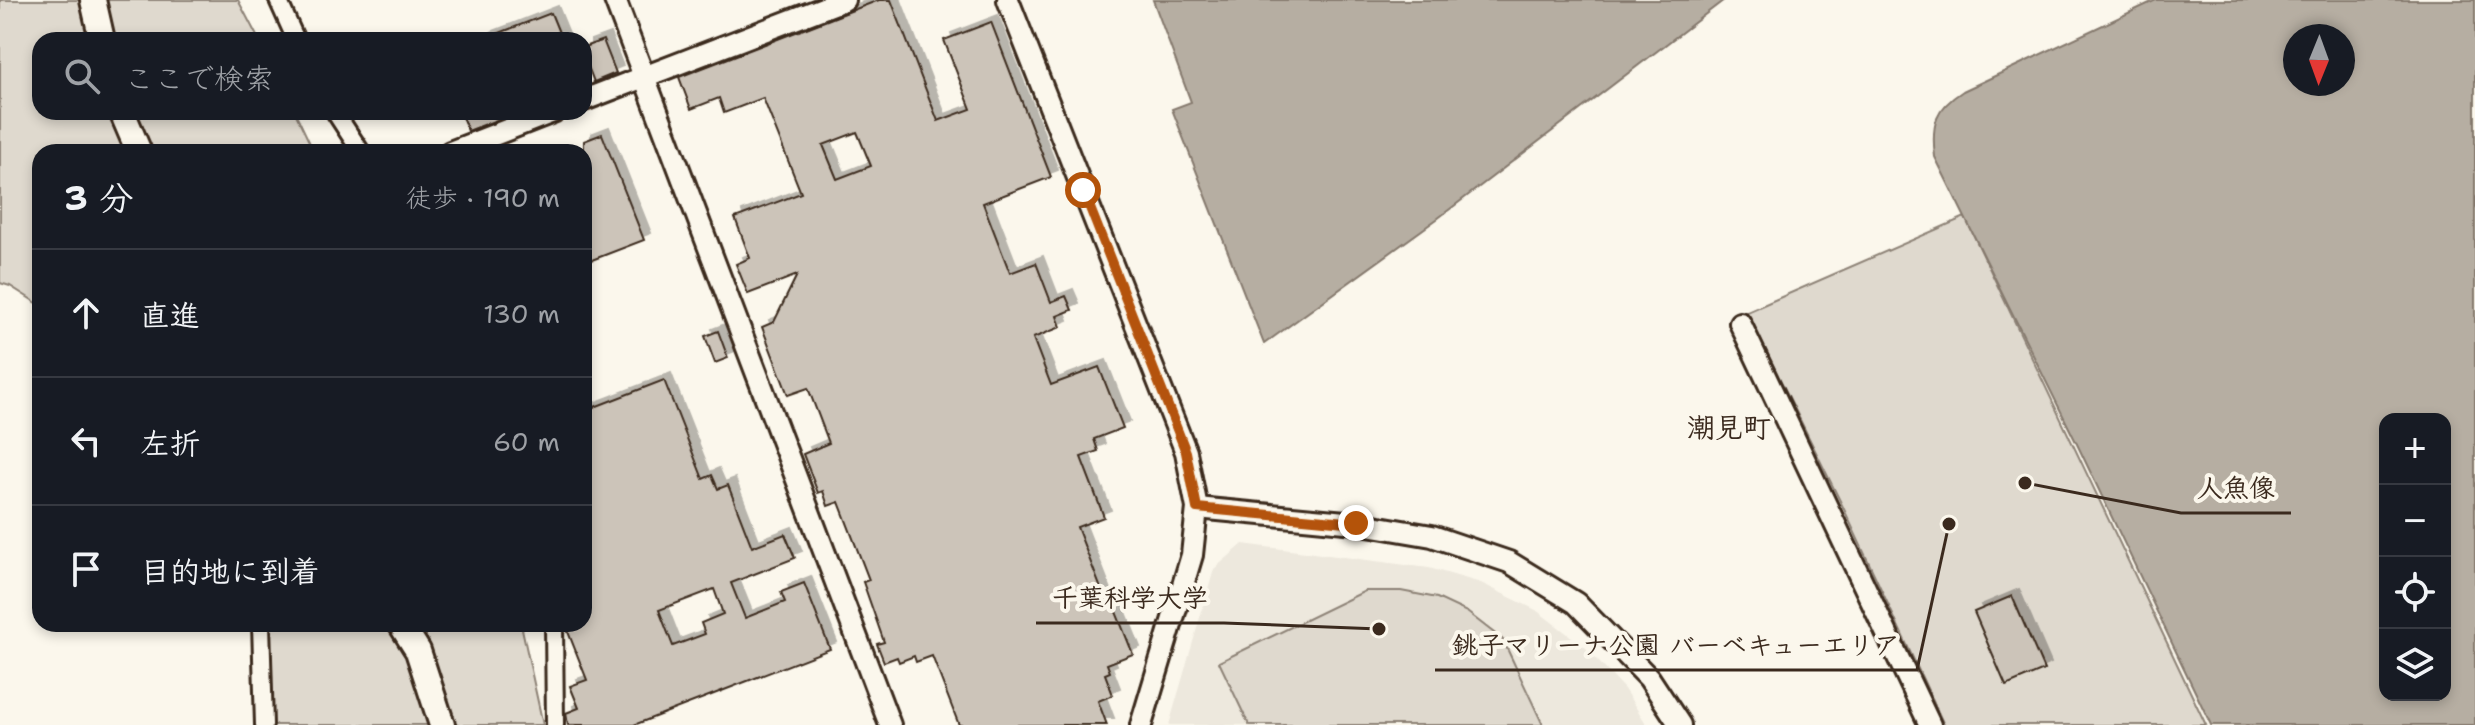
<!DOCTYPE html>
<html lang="ja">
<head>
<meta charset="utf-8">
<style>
  body { margin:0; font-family:"Shantell Sans","Klee One",sans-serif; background:#20242c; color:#f1f3f6 }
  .controls { position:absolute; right:24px; bottom:24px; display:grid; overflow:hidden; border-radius:16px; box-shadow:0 4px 12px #0003 }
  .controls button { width:72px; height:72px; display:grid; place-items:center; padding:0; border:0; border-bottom:2px solid #363941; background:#171b24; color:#f1f3f6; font:40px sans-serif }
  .compass { position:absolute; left:2283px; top:24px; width:72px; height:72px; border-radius:50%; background:#171b24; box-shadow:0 4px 12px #0003; rotate:181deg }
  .stop { position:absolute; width:24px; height:24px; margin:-18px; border:6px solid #b45309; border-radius:50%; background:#fff }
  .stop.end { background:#b45309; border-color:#fff; box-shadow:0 2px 8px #0008 }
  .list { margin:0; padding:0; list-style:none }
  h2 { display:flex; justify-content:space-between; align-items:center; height:104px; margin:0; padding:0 32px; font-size:34px }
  h2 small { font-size:26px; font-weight:400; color:#9ea1a6 }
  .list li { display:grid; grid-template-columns:52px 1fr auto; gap:24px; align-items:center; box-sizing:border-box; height:128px; padding:0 32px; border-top:2px solid #363941 }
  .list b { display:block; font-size:30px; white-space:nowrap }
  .list em { font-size:26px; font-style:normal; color:#9ea1a6 }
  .icon { flex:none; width:44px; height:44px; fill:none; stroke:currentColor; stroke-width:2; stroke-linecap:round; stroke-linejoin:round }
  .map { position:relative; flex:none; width:2475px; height:725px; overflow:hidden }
  .search { position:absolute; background:#171b24; box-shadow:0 4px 12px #0003; left:32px; top:32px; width:560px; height:88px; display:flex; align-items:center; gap:20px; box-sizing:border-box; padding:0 28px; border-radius:24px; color:#9ea1a6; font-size:30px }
  .panel { position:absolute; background:#171b24; box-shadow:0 4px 12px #0003; left:32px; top:144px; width:560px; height:488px; border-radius:24px }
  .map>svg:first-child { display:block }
</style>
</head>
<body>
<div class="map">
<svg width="2475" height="725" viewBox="0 0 2475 725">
  <defs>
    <filter id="shadow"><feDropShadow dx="7" dy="-7" stdDeviation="0" flood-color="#0004"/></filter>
  </defs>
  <rect width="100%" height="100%" fill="#fbf7ec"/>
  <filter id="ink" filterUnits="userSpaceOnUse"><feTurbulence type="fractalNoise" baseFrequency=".0125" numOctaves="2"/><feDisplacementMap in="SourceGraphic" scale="16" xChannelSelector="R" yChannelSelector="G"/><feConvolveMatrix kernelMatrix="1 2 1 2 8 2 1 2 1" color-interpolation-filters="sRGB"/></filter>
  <g filter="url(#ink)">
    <path fill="#ede8dd" d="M1243,544L1429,568L1481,583L1536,610L1585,647L1624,689L1647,725H1169L1214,569Z"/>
    <g fill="#dfd9ce" stroke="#8d8276" stroke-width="2">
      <path d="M0,0H238L259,40H40V112H295L314,152H40V305L10,286L0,283Z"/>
      <path d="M1965,217L2206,725H1944L1842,505L1747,312Z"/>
      <path d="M1365,591H1401L1437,598L1467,612L1503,640L1543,725H1249L1219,662Z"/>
      <path d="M262,624H521L543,725H266Z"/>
    </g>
    <g fill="#b6aea2" stroke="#85796d" stroke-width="2" fill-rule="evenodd">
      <path d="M1153,0H1724L1437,219L1264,344L1172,109L1191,102Z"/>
      <path d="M2156,0H2475V725H2211L2077,444L1935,157C1931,124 1935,109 1963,91ZM2295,36H2343V84H2295ZM2385,419H2445V695H2385Z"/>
    </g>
    <g fill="#ccc4b9" stroke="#3b2a1e" stroke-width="2" fill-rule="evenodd" filter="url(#shadow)">
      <path d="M879,0H891L938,121L971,109L944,40L991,22L1051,177L983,203L1010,273L1036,263L1051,302L1066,296L1072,310L1057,316L1061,327L1033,338L1051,385L1099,367L1123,428L1094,439L1098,451L1081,457L1104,517L1077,527L1105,599L1110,597L1133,654L1107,664L1110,672L1105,674L1113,695L1098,701L1107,725H959L932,656L916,662L914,656L899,662L897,657L884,662L877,644L884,642L863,582L869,580L839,502L828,506L823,491L818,493L803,454L829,443L808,388L788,395L762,327L774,322L797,275L748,294L736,264L750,258L735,218L801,193L763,98L724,113L719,98L691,109L679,77ZM857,132L871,166L837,179L823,145Z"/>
      <path d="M551,13L562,40H484V39Z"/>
      <path d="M603,40L616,73L594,82L584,56V47Z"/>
      <path d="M460,112H515V113L468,131Z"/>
      <path d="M602,134L644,240L584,263V141Z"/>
      <path d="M718,331L728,358L715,363L705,336Z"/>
      <path d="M664,380L703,479L712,475L718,489L728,485L752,547L785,534L795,558L731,583L745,618L785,602L781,592L804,583L830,649L634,725H568L566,713L579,708L570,686L587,680L565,624H584V411ZM714,589L723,614L701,623L705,634L673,646L659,610Z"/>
      <path d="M2012,596L2044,670L2006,686L1974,612Z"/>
    </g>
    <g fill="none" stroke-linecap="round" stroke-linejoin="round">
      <g stroke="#3b2a1e" stroke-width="22">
        <g id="minor">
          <path d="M278,0L296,40"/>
          <path d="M335,112L361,152"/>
          <path d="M261,624L264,725"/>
          <path d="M554,624L555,725"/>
        </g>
      </g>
      <g stroke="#3b2a1e" stroke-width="26">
        <g id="tertiary">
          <path d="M615,0L890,725"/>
          <path d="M1008,0L1186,452L1197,508L1192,555L1141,725"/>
          <path d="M584,100L844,0"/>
          <path d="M450,152L553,112"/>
          <path d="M1740,323L1930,725"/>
          <path d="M1197,508L1356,523L1432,536L1509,562L1576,603L1649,678L1680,725"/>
        </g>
      </g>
      <g stroke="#3b2a1e" stroke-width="30">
        <g id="secondary">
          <path d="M93,0L102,40"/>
          <path d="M122,112L139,152"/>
          <path d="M401,624L418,651L442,725"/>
        </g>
      </g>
      <use href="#minor" stroke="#fbf7ec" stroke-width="16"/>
      <use href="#tertiary" stroke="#fbf7ec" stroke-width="20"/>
      <use href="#secondary" stroke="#fbf7ec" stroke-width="24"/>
    </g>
  </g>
  <g fill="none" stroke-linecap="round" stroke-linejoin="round" filter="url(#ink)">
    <path stroke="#b45309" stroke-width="10" d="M1083,190L1186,452L1197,508L1356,523"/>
  </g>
  <g text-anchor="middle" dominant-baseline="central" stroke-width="8" stroke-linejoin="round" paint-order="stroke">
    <g font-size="28" font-weight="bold" fill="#3b2a1e" stroke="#fbf7ec">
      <text x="1729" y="427">潮見町</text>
    </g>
  </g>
  <path fill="none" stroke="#3b2a1e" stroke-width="3" d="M2025 483L2181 513H2291M1379 629L1224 623H1036M1949 524L1917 670H1435"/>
  <g fill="#3b2a1e" stroke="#fbf7ec" stroke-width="3">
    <circle cx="2025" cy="483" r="8"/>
    <circle cx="1379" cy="629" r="8"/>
    <circle cx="1949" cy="524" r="8"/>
  </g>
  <g font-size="26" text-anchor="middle" font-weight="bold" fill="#3b2a1e" stroke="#fbf7ec" stroke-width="8" stroke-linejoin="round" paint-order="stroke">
    <text x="2236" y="497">人魚像</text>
    <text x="1130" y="607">千葉科学大学</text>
    <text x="1676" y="654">銚子マリーナ公園 バーベキューエリア</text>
  </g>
</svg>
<div class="controls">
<button>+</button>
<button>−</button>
<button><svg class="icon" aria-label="locate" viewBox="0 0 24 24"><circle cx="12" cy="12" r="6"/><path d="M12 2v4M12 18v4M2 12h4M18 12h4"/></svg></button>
<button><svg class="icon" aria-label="layers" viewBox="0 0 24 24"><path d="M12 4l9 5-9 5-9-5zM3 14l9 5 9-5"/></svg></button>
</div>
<svg class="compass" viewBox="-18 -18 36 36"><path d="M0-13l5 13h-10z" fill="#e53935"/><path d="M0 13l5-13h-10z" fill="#9ea1a6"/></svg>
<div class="stop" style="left:1083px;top:190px"></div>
<div class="stop end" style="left:1356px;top:523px"></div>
<div class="search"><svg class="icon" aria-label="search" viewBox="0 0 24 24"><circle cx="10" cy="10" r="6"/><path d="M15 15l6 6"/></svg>ここで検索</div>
<section class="panel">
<h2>3 分<small>徒歩 · 190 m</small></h2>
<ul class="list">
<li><svg class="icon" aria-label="ahead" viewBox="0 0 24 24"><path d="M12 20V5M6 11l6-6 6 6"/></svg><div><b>直進</b></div><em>130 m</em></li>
<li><svg class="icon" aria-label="left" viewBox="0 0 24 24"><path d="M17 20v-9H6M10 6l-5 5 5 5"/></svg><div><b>左折</b></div><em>60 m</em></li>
<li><svg class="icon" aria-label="arrive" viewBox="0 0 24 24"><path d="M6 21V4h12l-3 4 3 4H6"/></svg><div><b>目的地に到着</b></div></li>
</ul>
</section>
</div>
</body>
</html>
